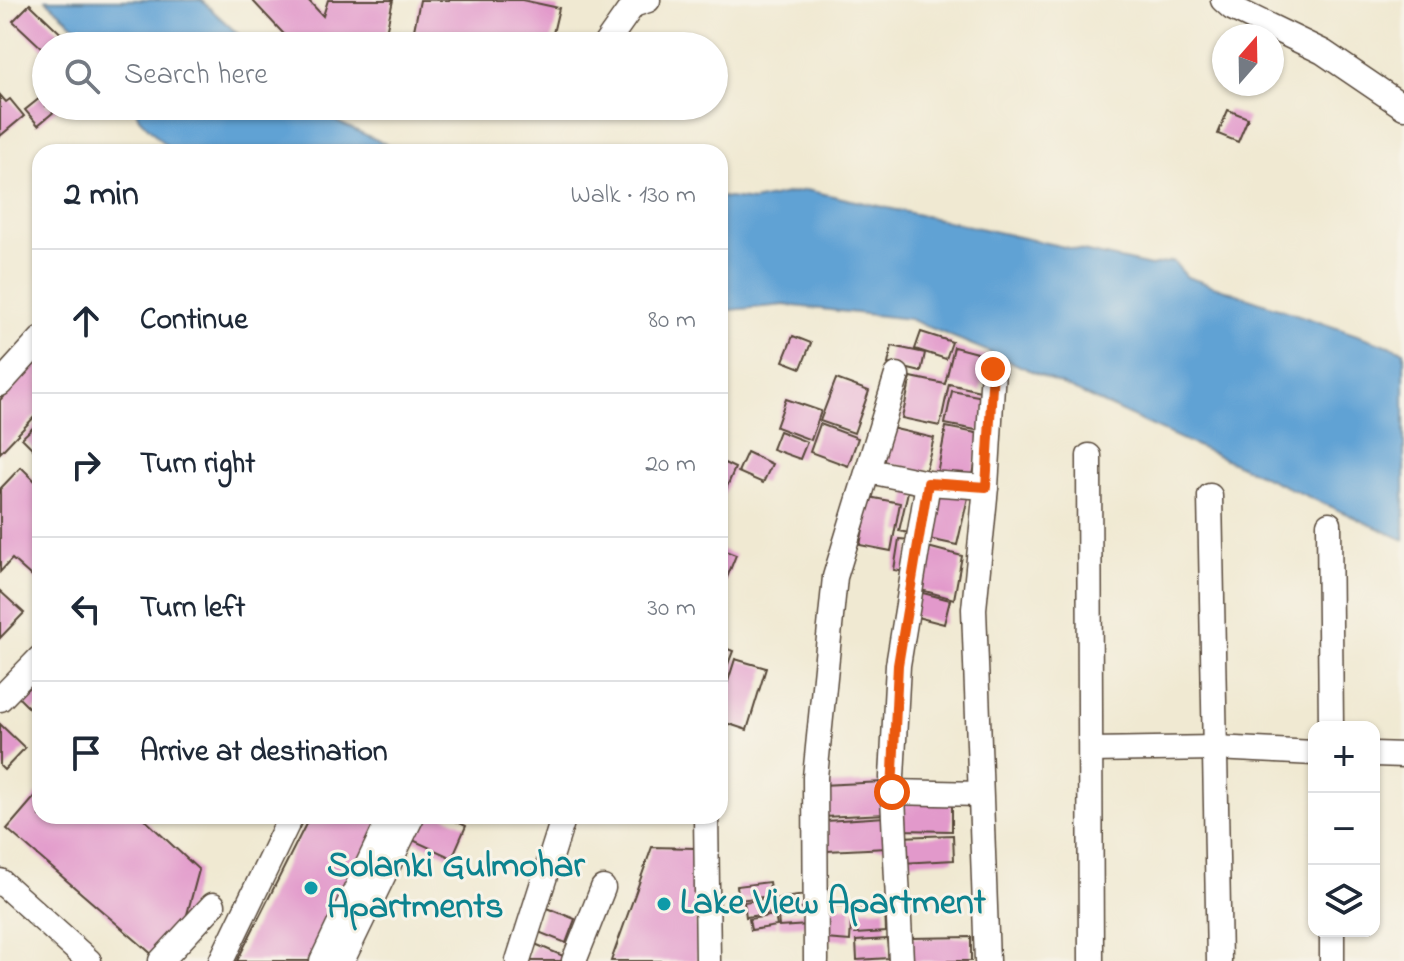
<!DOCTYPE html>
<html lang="en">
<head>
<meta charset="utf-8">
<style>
  body { margin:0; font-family:"Indie Flower",sans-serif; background:#f6f6f7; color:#1f2937 }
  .controls { position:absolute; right:24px; bottom:24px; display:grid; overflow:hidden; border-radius:16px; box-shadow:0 2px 6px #0004 }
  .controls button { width:72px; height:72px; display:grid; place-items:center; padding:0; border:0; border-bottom:2px solid #e0e1e3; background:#fff; color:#1f2937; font:40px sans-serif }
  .compass { position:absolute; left:1212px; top:24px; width:72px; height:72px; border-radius:50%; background:#fff; box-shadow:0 2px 6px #0004; rotate:20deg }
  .stop { position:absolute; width:24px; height:24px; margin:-18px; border:6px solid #ea580c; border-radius:50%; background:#fff }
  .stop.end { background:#ea580c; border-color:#fff; box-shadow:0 2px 8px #0008 }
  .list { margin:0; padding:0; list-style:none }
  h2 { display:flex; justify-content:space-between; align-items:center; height:104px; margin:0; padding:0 32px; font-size:34px }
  h2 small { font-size:26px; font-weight:400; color:#747a83 }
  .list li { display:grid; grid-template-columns:52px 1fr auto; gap:24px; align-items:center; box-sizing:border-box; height:144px; padding:0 32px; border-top:2px solid #e0e1e3 }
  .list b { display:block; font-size:30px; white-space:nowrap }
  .list em { font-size:26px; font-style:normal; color:#747a83 }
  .icon { flex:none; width:44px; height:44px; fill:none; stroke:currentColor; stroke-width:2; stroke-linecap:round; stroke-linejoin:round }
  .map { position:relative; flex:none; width:1404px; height:961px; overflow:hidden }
  .search { position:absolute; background:#fff; box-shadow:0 2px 6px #0004; left:32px; top:32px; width:696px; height:88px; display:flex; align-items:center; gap:20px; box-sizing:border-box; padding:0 28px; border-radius:44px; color:#747a83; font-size:30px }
  .panel { position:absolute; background:#fff; box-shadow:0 2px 6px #0004; left:32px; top:144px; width:696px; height:680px; border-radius:24px }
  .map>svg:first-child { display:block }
</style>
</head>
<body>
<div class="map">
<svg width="1404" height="961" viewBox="0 0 1404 961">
  <rect width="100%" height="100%" fill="#f7f3e8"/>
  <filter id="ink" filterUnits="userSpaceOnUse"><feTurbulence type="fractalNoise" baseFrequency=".0125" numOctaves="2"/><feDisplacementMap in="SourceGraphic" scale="16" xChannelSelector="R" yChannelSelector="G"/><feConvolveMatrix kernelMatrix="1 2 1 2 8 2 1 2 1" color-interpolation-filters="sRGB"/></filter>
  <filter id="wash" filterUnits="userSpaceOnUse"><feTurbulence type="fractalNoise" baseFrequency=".006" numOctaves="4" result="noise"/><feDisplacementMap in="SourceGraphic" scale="32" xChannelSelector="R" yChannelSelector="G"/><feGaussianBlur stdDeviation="1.8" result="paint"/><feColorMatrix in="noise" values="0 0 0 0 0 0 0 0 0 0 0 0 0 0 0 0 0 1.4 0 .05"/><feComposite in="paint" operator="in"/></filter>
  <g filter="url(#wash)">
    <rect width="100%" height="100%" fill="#f0e9d2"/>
    <g fill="#60a2d4" stroke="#4e6679" stroke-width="2">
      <path d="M46,0H201L251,46H97Z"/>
      <path d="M134,106H316L331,119L403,152H172L139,118Z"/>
      <path d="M806,190L1151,266L1173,261L1187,277L1404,351V540L987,351L909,319L785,305L720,311V197L753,201Z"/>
    </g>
    <g id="blocks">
      <g fill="#e299cb">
        <path d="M252,0H308L323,16L328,0H393L383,46H295Z"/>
        <path d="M420,0H522L559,8L550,46H484L414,30Z"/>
        <path d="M30,4L74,46H46V52L13,21Z"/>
        <path d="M46,93V106H61L38,125L25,110Z"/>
        <path d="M0,95L6,102L10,99L24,116L0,136Z"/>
        <path d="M1228,110L1248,118L1238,142L1218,134Z"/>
        <path d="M921,332L952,342L946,359L915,349Z"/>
        <path d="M793,336L811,343L801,368L783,361Z"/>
        <path d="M892,346L925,353L921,372L888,364Z"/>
        <path d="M954,347L988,356L980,391L949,384L940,426L902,418L911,377L945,384Z"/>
        <path d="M40,357V411L0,453V400Z"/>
        <path d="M836,379L869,391L854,433L820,421Z"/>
        <path d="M952,391L988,398L981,431L945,424Z"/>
        <path d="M786,399L821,411L811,440L776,427Z"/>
        <path d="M40,421V456L22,438Z"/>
        <path d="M820,424L858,438L848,466L810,452Z"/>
        <path d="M946,427L981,434L972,480L937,474Z"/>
        <path d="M891,428L934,438L925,472L883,462Z"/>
        <path d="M779,431L807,442L800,459L772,449Z"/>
        <path d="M747,452L772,464L763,483L738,472Z"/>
        <path d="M720,461L735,468L720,503Z"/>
        <path d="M21,467L40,486V584L12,559L0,572V489Z"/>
        <path d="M935,485L969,493L957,545L924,538Z"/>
        <path d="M909,487L918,489L909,533L899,531Z"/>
        <path d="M869,497L900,503L891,551L860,545Z"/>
        <path d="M899,539L910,540L905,572L894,570Z"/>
        <path d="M924,546L962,556L954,599L914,588Z"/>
        <path d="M720,549L736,555L720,595Z"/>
        <path d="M0,591L24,613L0,638Z"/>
        <path d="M919,592L950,600L944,624L913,616Z"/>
        <path d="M720,646L733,651L720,685Z"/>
        <path d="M40,659V704L33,712L10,689Z"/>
        <path d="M735,659L766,668L747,730L720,721V707Z"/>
        <path d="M0,724L25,748L4,770L0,766Z"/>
        <path d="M884,782L886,814L823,817L821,785Z"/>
        <path d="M38,793L40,816H141L199,870L186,918L154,956L7,829Z"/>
        <path d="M900,796L952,797V831L900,830Z"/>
        <path d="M310,816H386L313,961H237Z"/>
        <path d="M416,816H445L466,826L452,858L406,837Z"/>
        <path d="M885,817L887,848L827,851L826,821Z"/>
        <path d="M953,835L954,860L902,863L900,837Z"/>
        <path d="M652,847L695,848L697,961H611Z"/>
        <path d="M769,882L771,896L739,900L737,886Z"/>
        <path d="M805,895L807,908L776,912L774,899Z"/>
        <path d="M771,898L773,913L746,917L744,902Z"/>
        <path d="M826,905L852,906L850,941L825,939Z"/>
        <path d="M545,907L575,919L566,943L536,931Z"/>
        <path d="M885,908L886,932L855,934L854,909Z"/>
        <path d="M806,912L808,925L779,927L778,915Z"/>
        <path d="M775,915L777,926L751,930L749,919Z"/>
        <path d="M971,937V961H911L910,938Z"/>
        <path d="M887,939L889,958L857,960L856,941Z"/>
        <path d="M535,944L568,958L567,961H527Z"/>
      </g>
    </g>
  </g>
  <g filter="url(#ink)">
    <use href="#blocks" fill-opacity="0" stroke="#564739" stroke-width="2"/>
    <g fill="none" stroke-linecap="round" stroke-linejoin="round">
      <g stroke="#564739" stroke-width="27">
        <g id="minor">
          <path d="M1223,0L1232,8L1323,52L1404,107"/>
          <path d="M604,46L633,5L648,0"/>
          <path d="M0,384L40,340"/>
          <path d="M1089,456L1091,961"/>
          <path d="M869,471L928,483L986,487L993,369"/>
          <path d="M986,487L974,609L987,961"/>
          <path d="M1210,496L1219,961"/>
          <path d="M1329,524L1331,727"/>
          <path d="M0,699L40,658"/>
          <path d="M1091,750L1216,748L1314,753"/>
          <path d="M1374,754L1404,755"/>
          <path d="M892,792L980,794"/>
          <path d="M706,816L708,961"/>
          <path d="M0,881L89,961"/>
          <path d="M1332,931V961"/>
          <path d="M161,961L213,905"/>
          <path d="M221,961L291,816"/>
          <path d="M322,961L391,816"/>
          <path d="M342,961L412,816"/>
          <path d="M518,961L564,816"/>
          <path d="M574,961L603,888"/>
          <path d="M816,961L815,777L835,577L897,375"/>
          <path d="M901,961L892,777L898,665L928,483"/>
        </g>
      </g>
      <use href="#minor" stroke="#fff" stroke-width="24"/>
    </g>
  </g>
  <g fill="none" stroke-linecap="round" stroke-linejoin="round" filter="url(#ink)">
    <path stroke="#ea580c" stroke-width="10" d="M892,792L898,665L928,483L986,487L993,369"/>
  </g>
  <g fill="#0f9aa8" stroke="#f7f3e8" stroke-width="3">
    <circle cx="311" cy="888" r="8"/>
    <circle cx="664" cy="904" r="8"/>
  </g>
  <g text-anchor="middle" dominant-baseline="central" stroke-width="6" stroke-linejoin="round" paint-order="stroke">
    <g font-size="36" font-weight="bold" fill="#0d838f" stroke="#f7f3e8" text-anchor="start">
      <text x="327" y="867">Solanki Gulmohar<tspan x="327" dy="41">Apartments</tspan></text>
      <text x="680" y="904">Lake View Apartment</text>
    </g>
  </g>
</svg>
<div class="controls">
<button>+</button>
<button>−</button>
<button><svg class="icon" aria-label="layers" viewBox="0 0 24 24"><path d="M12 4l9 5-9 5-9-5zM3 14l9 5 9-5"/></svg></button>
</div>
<svg class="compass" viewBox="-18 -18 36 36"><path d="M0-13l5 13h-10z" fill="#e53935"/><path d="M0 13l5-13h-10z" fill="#747a83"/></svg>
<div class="stop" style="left:892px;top:792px"></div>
<div class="stop end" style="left:993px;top:369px"></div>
<div class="search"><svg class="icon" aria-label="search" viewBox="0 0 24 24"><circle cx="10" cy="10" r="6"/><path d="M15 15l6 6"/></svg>Search here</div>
<section class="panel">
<h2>2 min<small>Walk · 130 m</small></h2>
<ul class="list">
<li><svg class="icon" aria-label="ahead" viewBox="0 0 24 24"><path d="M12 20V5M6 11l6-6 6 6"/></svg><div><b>Continue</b></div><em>80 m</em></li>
<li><svg class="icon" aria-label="right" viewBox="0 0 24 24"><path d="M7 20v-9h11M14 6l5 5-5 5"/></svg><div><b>Turn right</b></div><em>20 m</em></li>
<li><svg class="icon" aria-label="left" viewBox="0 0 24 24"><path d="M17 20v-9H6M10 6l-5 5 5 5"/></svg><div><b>Turn left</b></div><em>30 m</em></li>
<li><svg class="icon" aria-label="arrive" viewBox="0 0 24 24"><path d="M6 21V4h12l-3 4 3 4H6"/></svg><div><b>Arrive at destination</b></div></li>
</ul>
</section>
</div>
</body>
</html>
